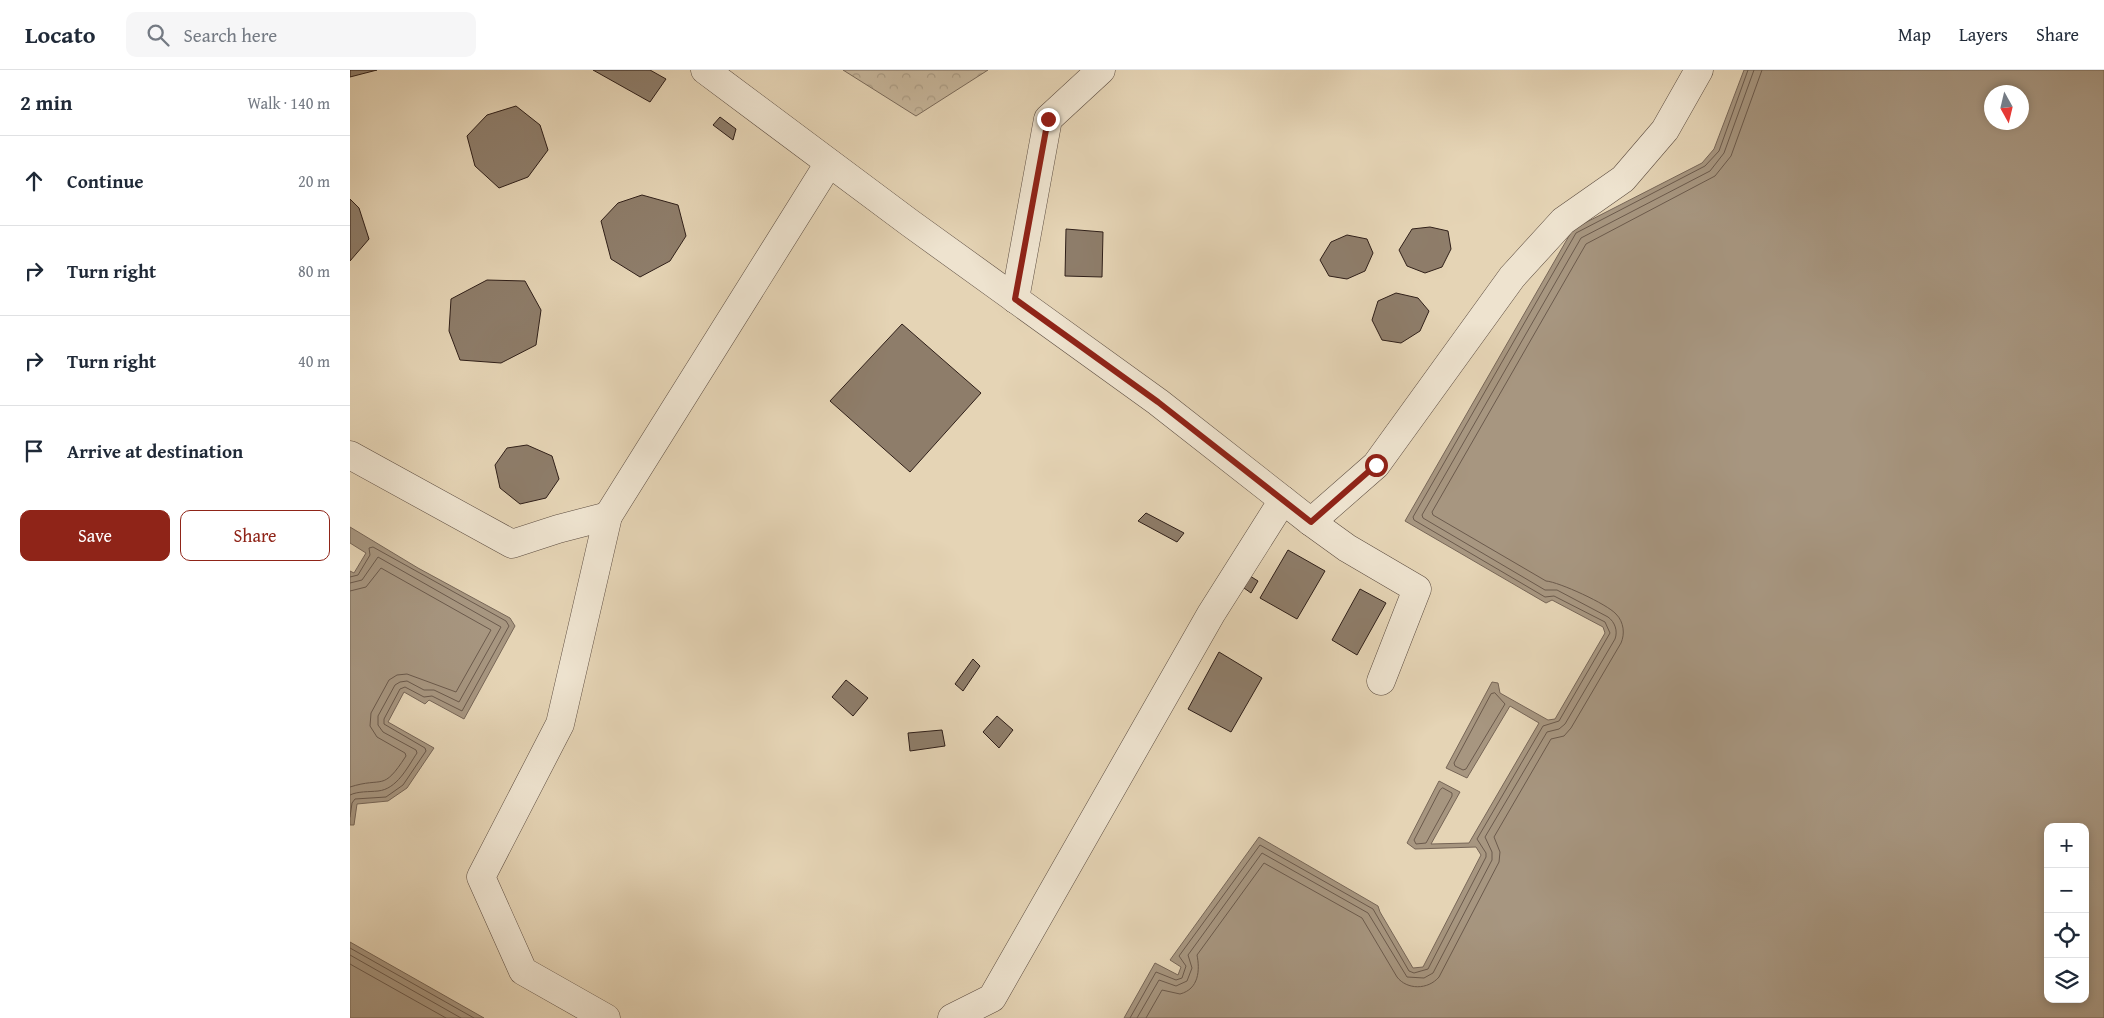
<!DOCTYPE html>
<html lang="en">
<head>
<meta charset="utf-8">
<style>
  body { margin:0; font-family:"Gentium Book Plus",serif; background:#f6f6f7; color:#1f2937 }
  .controls { position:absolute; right:15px; bottom:15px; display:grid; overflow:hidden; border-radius:10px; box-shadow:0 2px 8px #0003 }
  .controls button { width:45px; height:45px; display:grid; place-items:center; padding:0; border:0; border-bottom:1px solid #e0e1e3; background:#fff; color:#1f2937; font:25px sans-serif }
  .compass { position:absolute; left:1634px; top:15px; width:45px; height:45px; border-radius:50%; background:#fff; box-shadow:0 2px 8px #0003; rotate:172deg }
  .stop { position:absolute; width:15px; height:15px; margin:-11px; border:4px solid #8f2418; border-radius:50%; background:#fff }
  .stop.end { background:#8f2418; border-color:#fff; box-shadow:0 1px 5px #0008 }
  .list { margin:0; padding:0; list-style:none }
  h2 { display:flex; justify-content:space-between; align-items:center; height:65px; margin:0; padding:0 20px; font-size:21px }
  h2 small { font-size:16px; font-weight:400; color:#747a83 }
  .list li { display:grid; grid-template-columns:32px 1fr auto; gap:15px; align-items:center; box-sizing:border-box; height:90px; padding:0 20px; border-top:1px solid #e0e1e3 }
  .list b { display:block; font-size:19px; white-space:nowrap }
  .list em { font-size:16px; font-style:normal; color:#747a83 }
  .actions { display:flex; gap:10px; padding:15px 20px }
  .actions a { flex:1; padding:11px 0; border:1px solid #8f2418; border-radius:10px; text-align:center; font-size:18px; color:#8f2418 }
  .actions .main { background:#8f2418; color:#fff }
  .icon { flex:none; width:28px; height:28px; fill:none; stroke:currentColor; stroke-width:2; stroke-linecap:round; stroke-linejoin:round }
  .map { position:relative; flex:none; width:1754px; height:948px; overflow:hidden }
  header { display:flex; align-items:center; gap:30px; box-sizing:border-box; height:70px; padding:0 25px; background:#fff; border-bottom:1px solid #e0e1e3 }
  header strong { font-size:24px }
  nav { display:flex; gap:28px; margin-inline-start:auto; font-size:18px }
  .search { width:350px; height:45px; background:#f6f6f7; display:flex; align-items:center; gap:12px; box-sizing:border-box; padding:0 18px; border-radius:10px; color:#747a83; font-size:19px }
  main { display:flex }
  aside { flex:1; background:#fff }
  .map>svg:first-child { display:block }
</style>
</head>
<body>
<header>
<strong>Locato</strong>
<div class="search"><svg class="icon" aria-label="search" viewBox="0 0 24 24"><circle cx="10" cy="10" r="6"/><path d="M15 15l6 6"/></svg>Search here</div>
<nav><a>Map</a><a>Layers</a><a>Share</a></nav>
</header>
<main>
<aside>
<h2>2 min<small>Walk · 140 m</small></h2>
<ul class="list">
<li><svg class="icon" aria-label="ahead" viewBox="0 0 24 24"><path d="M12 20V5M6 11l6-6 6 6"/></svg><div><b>Continue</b></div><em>20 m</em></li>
<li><svg class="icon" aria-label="right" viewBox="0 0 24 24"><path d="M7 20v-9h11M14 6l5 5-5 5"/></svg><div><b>Turn right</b></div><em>80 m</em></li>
<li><svg class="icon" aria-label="right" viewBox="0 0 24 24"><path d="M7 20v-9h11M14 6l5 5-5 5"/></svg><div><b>Turn right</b></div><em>40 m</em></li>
<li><svg class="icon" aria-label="arrive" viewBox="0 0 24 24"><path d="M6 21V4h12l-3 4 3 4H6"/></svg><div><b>Arrive at destination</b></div></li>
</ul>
<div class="actions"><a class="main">Save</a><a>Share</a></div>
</aside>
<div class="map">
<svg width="1754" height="948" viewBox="0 0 1754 948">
  <defs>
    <pattern id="forest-crowns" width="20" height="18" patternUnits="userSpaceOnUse" patternTransform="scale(1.25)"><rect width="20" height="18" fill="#c6b59a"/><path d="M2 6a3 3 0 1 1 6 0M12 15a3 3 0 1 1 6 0" fill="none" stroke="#aa9b84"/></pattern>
  </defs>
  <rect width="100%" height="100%" fill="#e5d4b5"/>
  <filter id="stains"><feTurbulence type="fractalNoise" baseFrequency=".004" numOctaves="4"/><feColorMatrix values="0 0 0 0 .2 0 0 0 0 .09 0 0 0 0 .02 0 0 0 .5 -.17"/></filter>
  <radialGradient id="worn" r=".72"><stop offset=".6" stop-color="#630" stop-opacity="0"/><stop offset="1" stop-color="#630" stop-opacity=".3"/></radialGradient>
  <path fill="url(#forest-crowns)" stroke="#7a6a5a" d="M493,0H638L566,46Z"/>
  <g fill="#a79680" stroke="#776657" fill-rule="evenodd">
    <path d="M1394,0H1754V948H774L805,893L828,905L831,897L820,890L909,767L1028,836L1030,842L1063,898L1073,897L1131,785L1126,777L1065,779L1057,773L1089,711L1110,722L1081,774L1119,773L1189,653L1160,636L1117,708L1096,698L1142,612L1148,613L1150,623L1198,650L1205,649L1255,563L1253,557L1202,530L1196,533L1055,451L1223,159L1352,93L1364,79ZM1642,22H1672V52H1642ZM1698,757H1735V929H1698Z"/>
    <path d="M0,457L68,498L160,548L165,556L114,649L79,630L75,634L54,622L38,652L84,678L57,718L38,731L7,734L4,755H0V501L4,503L16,483L0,473Z"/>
    <path d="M0,872L134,948H0Z"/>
  </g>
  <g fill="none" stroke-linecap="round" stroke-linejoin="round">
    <g stroke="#6b5a4c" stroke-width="1">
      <path d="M0,507L8,505L20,485L19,478L23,477L156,551L159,556L112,641L82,626L74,627L55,617L50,619L34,649V654L75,678L76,681L53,715L36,727L5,729L2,733L0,747"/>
      <path d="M0,513L12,510L28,487L151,557L109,632L84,620H74L57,611L50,612L45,615L28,646V655L33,662L66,680L67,683C57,698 47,719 28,721C19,722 8,721 0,725"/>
      <path d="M0,521L16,517L31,498L141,560L106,622L57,604L47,605L39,610L21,643L20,656L27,667L55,683L56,686C32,723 34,706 0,717"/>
      <path d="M1145,623L1155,634L1116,699L1113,700L1105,696L1104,693L1141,624Z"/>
      <path d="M1093,718L1102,723V726L1076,773L1066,774L1064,770L1090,720Z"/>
      <path d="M0,878L124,948"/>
      <path d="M0,885L111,948"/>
      <path d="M0,894L96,948"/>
      <path d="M780,948L806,902L826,910L832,908L836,896L829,886L910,775L1023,839L1059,901L1064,903L1078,899L1136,787V783L1127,769L1193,656L1209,651L1260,563L1255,552L1204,526L1195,527L1064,450L1063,447L1226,163L1355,96L1369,81L1398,0"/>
      <path d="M787,948L809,910L826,916L837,911L842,898L838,885L912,783L1018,843L1057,907L1074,908L1083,903L1142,790V782L1135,767L1197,662L1209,659L1215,654L1265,569C1268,561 1265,552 1258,547L1207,520H1195L1073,448L1072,445L1231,168L1360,101L1374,83L1404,0"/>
      <path d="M796,948L812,920L830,924C849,919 850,900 847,885L914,793L1012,848L1047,907C1057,920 1078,920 1089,907L1149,792L1150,782L1144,767L1201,669L1214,666L1221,658L1271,573C1275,564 1274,552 1266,544C1257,534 1209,512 1196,511L1083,445L1082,442L1236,174L1365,106L1381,86L1412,0"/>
    </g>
  </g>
  <g fill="#8e7d6a" stroke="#2f1f19">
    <path d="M0,0H27L0,7Z"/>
    <path d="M243,0H300L316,9L300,32Z"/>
    <path d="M166,36L190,55L198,80L178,107L149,118L125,96L117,66L137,45Z"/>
    <path d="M370,47L386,59L383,70L363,55Z"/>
    <path d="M292,125L328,135L336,166L320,191L290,207L261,189L251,151L268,133Z"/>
    <path d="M0,129L9,138L19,169L0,191Z"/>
    <path d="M1080,157L1098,161L1101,179L1092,197L1075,203L1057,196L1049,180L1062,159Z"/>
    <path d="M716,159L753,162L752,207L715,206Z"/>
    <path d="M997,165L1017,169L1023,183L1015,201L997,209L979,206L970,190L981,172Z"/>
    <path d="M137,210L175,211L191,240L186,275L151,293L110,290L99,261L101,229Z"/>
    <path d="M1046,223L1068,228L1079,241L1070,261L1051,273L1032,270L1022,250L1028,231Z"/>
    <path d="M552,254L631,323L560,402L480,331Z"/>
    <path d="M177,375L202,386L209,409L196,428L170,434L150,418L145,395L157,378Z"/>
    <path d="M796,443L834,463L827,472L788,451Z"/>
    <path d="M938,480L975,501L947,549L910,528Z"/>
    <path d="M900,506L908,511L901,523L894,518Z"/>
    <path d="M1010,519L1036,533L1007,585L982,570Z"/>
    <path d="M869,582L912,608L881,662L838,639Z"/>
    <path d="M623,589L630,596L613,621L605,614Z"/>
    <path d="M496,610L518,628L503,646L482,627Z"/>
    <path d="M647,646L663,660L649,678L633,662Z"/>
    <path d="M592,660L595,676L560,681L558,663Z"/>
  </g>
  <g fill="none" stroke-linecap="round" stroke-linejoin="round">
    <g stroke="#5c4c40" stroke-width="29">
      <g id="minor">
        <path d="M355,0L560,153L808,332L961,452L1026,395L1162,207L1213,151L1273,109L1315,60L1349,0"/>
        <path d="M665,229L698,49L751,0"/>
        <path d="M0,385L162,474L208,459L258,446"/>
        <path d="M961,452L997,478L1067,519L1031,611"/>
        <path d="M256,948L173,901L131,807L210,654L258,446L479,93"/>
        <path d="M602,948L642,928L861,544L933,430"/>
      </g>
    </g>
    <use href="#minor" stroke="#eee3cf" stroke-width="28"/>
  </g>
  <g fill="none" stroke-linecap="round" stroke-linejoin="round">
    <path stroke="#8f2418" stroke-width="6" d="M698,49L665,229L808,332L961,452L1026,395"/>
  </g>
  <rect width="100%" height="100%" filter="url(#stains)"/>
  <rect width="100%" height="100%" fill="url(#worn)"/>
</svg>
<div class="controls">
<button>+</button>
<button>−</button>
<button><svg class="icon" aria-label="locate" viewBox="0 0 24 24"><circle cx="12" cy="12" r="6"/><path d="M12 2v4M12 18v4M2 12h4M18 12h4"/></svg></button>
<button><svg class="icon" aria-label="layers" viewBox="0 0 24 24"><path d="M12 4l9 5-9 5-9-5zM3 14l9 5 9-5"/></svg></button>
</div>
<svg class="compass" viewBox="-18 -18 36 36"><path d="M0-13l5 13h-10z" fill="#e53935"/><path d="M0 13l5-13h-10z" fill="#747a83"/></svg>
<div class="stop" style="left:1026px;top:395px"></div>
<div class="stop end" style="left:698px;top:49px"></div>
</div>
</main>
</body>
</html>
